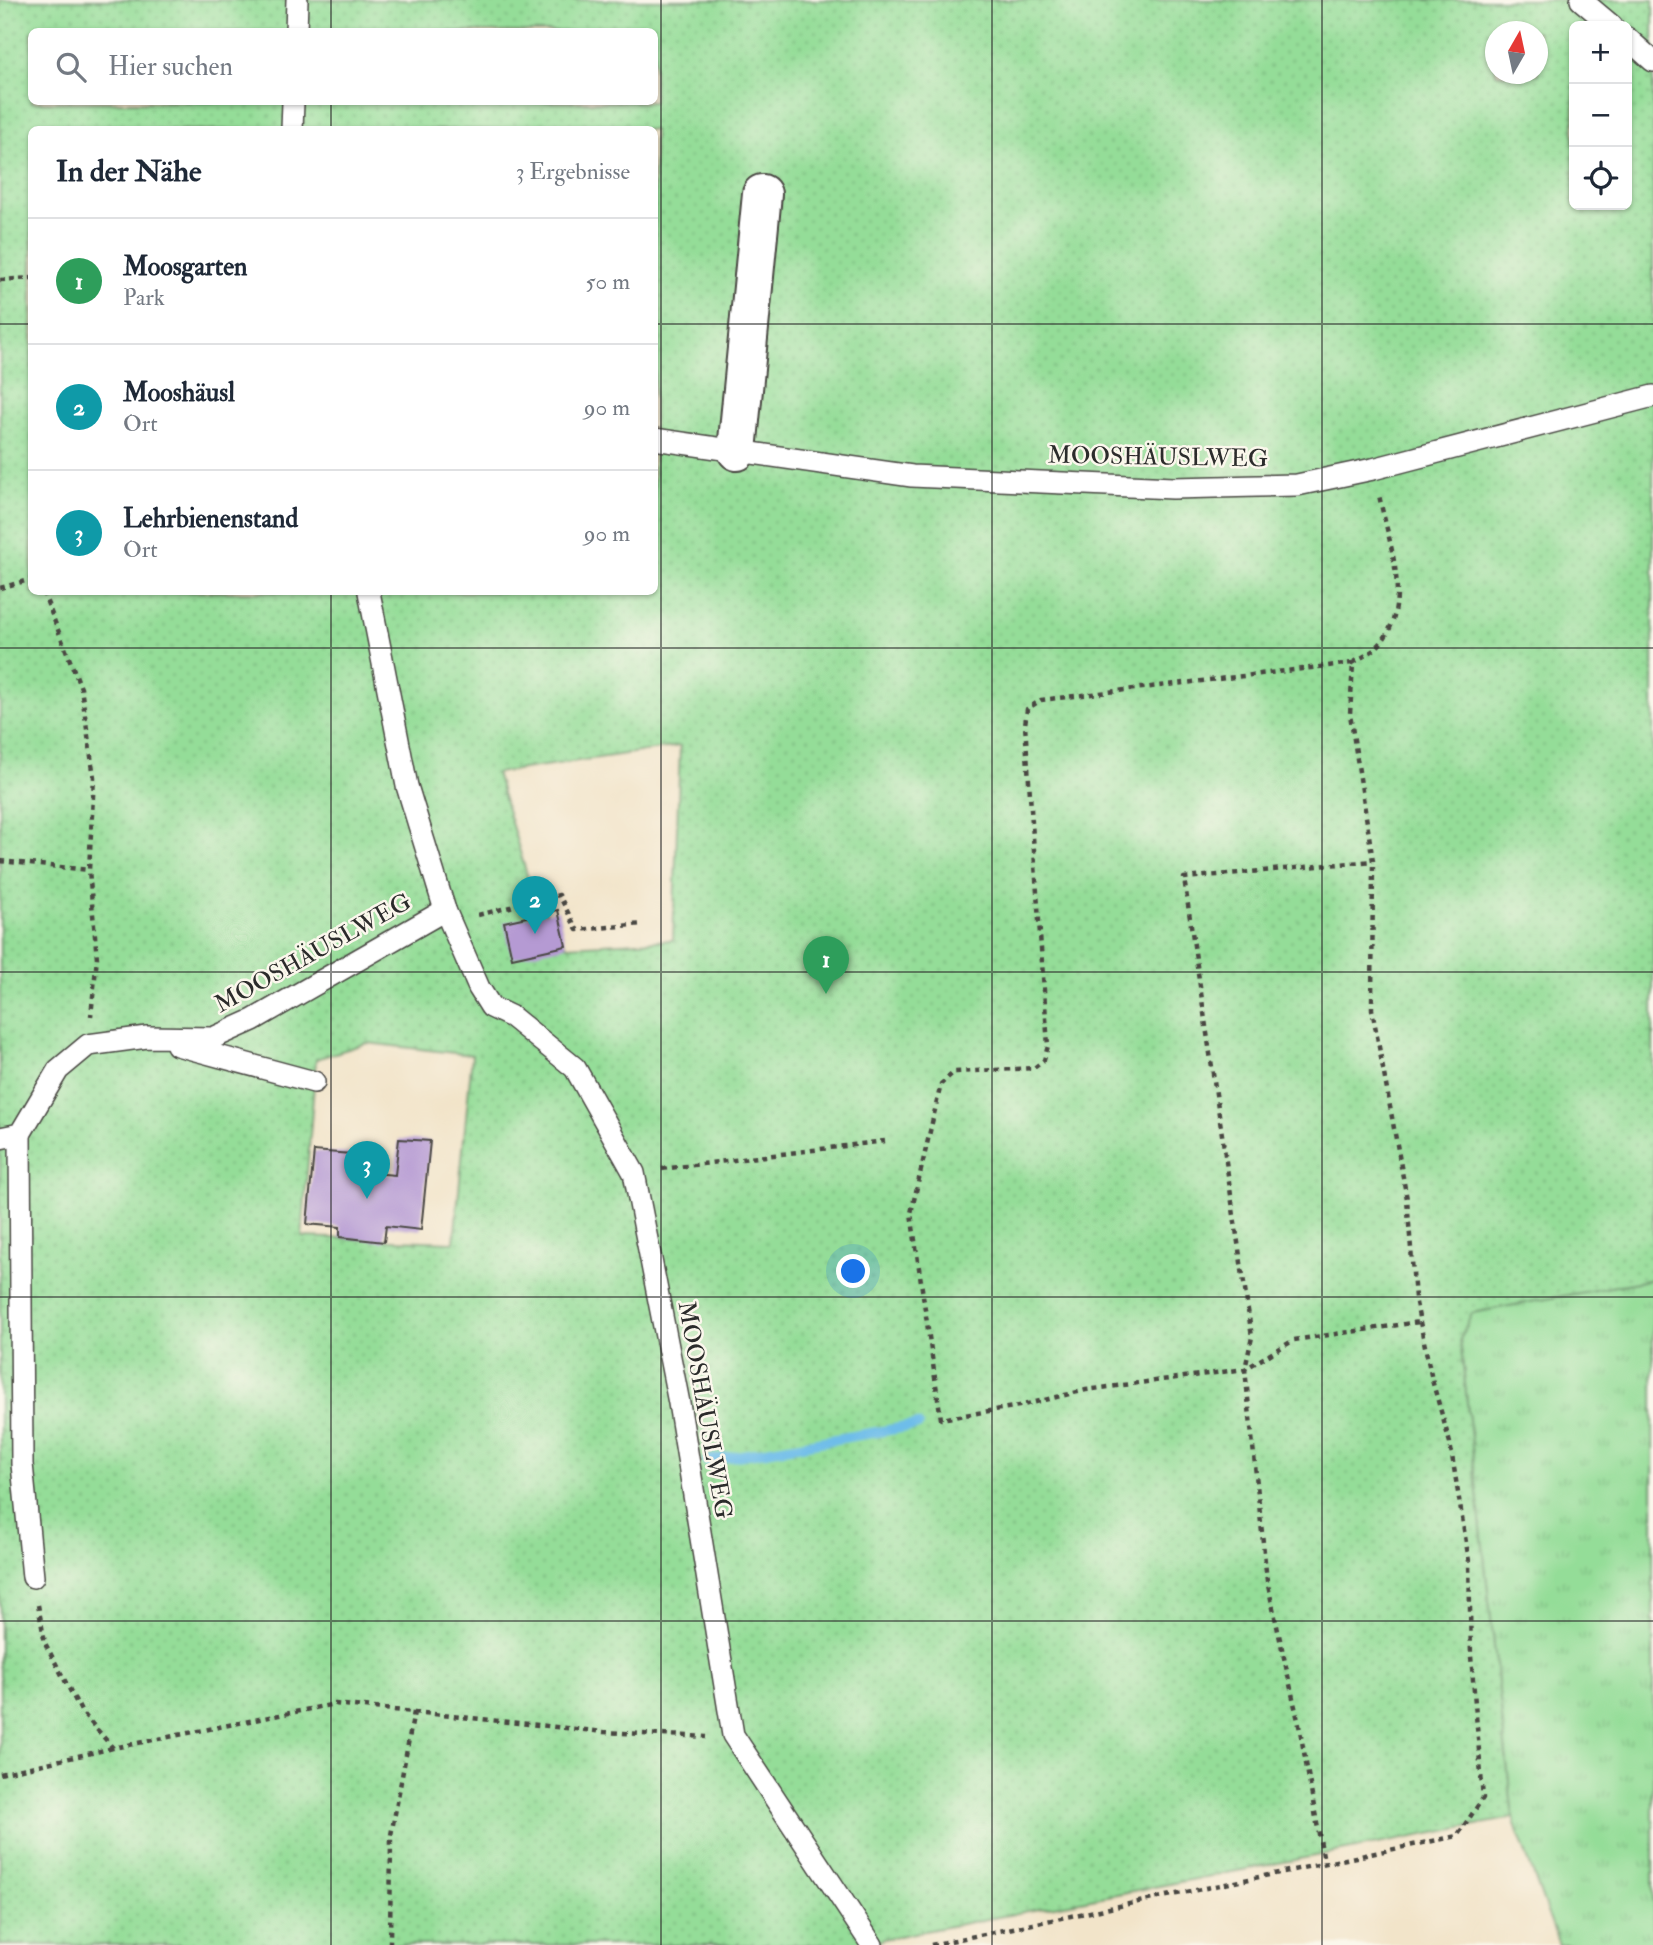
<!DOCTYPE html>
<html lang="de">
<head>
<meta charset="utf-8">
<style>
  body { margin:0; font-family:"IM FELL Double Pica",serif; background:#f2f2f3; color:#1f2937 }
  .controls { position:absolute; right:21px; top:21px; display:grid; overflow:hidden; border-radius:10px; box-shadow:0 2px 5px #0004 }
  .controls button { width:63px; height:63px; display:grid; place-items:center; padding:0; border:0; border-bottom:2px solid #e0e1e3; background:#fff; color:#1f2937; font:35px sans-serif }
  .compass { position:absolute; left:1485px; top:21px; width:63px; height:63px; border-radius:50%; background:#fff; box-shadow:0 2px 5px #0004; rotate:9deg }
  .you { position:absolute; left:854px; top:1272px; width:24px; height:24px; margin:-18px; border:5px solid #fff; border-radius:50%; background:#1a73e8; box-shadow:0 0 0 10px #1a73e833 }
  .badge { display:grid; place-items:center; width:46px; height:46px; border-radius:50%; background:#1a73e8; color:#fff; font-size:23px; font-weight:700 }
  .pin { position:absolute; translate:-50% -58px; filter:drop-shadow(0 2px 4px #0008) }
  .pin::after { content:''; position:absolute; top:37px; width:24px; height:21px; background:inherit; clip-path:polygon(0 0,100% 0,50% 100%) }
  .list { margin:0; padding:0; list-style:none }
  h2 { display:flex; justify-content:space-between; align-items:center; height:91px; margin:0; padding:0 28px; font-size:30px }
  h2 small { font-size:23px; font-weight:400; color:#747a83 }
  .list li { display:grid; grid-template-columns:46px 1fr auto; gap:21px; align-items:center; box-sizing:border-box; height:126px; padding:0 28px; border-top:2px solid #e0e1e3 }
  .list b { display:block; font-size:26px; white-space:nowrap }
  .list p { margin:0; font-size:23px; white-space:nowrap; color:#747a83 }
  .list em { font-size:23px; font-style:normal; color:#747a83 }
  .icon { flex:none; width:38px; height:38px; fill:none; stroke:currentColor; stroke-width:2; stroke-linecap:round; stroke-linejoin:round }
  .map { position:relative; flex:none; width:1653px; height:1945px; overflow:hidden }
  .search { position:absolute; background:#fff; box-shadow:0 2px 5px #0004; left:28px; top:28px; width:630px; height:77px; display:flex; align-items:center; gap:18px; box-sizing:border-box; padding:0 24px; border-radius:10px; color:#747a83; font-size:26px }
  .panel { position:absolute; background:#fff; box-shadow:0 2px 5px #0004; left:28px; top:126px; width:630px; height:469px; border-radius:10px }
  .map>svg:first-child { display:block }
</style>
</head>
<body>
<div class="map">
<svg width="1653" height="1945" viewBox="0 0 1653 1945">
  <defs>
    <pattern id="grass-tufts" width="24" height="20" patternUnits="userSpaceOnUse" patternTransform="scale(1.75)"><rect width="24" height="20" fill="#94dd98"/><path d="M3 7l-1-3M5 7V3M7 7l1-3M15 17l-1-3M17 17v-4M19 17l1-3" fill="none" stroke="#80be83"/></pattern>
    <pattern id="garden-dots" width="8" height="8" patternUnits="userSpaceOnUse" patternTransform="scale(1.75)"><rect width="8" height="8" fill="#94dd98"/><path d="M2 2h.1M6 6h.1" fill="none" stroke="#80be83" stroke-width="1.8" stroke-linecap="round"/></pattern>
  </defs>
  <rect width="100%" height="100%" fill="#fbf7ec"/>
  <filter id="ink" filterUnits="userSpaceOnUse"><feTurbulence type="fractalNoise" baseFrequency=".0143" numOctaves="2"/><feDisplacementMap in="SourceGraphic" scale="14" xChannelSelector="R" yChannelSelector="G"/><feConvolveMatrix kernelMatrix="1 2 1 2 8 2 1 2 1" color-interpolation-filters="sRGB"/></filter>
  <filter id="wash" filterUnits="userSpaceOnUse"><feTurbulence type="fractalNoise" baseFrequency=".00686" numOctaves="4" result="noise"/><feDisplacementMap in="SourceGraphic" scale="28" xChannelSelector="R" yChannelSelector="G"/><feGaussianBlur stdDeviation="1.57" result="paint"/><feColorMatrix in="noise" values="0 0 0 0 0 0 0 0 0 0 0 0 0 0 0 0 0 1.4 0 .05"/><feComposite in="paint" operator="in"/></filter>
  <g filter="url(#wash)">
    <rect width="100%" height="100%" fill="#f2e4c9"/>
    <path fill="url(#grass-tufts)" stroke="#608462" stroke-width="2" d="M1653,1279V1945H1559L1513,1818L1460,1339L1472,1313Z"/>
    <path fill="url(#garden-dots)" stroke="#608462" stroke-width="2" fill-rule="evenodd" d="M0,0H1653V1279L1472,1313L1460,1339L1513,1818L883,1939L873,1945H0ZM1574,26H1627V205H1574ZM32,32H654V102H32ZM1496,32H1538V74H1496ZM32,130H654V592H32ZM680,746L673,940L567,946L531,888L496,773ZM367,1043L472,1055L454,1242L302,1237L316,1059Z"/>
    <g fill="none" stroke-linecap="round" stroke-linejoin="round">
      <path stroke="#6ebde9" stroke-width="10" d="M707,1461L918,1425"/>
    </g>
    <g id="blocks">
      <g fill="#b59ad3">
        <path d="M558,910L566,946L512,958L504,922Z"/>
        <path d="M399,1139L430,1141L421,1230L386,1226L384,1242L340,1237V1227L307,1224L314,1151L351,1154L349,1171L395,1175Z"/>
      </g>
    </g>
  </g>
  <g filter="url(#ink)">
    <use href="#blocks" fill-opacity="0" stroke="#494743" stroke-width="2"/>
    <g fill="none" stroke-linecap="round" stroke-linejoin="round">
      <g stroke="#494743" stroke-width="24">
        <g id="lane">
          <path d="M1581,0L1612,26"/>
          <path d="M296,32L297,0"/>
          <path d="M1627,38L1653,61"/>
          <path d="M292,130L293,102"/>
          <path d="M654,439L912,476L1173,488L1297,485L1373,469L1653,396"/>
          <path d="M369,592L407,786L445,910"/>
          <path d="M177,1045L314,1082"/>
          <path d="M20,1134L22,1464L33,1577"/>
          <path d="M0,1138L20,1134L58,1070L88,1045L147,1037L213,1038L253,1020L445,910L479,988L491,1007L512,1017L575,1068L634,1173L679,1403L733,1735L872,1945"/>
        </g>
      </g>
      <g stroke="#494743" stroke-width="42">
        <path id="street" d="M737,451L762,194"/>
      </g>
      <g stroke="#494743" stroke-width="4.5" stroke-dasharray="5 5" stroke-linecap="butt">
        <path d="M0,280L32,278"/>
        <path d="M0,588L32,579"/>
        <path d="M43,592L81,688L94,777L89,870L97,958L91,1016"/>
        <path d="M1353,663L1041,700L1027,709L1025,725L1048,1046L1044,1060L1034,1068L954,1072L941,1084L911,1213L941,1419L1019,1406L1086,1390L1245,1369L1294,1340L1419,1322"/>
        <path d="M0,861L89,870"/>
        <path d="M478,915L559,895L577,930L643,924"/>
        <path d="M662,1169L885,1141"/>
        <path d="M38,1605L45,1643L81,1711L113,1748L335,1704L414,1712L391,1835L390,1945"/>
        <path d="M414,1712L604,1732L706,1737"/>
        <path d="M0,1774L113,1748"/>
        <path d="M1323,1856L1299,1725L1267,1581L1245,1369L1252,1337L1184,878L1373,861"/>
        <path d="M931,1945L1457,1836L1483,1798L1471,1656L1469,1561L1450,1443L1432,1380L1415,1298L1407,1199L1372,1009L1373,861L1350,714L1353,663C1360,658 1369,654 1376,648C1416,609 1388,541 1379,495"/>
      </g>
      <use href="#lane" stroke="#fff" stroke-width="21"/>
      <use href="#street" stroke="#fff" stroke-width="38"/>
    </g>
  </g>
  <path fill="none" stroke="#2b2b2b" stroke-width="2" stroke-opacity="0.55" d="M331,0V32M661,0V1945M992,0V1945M1322,0V1945M331,102V130M0,324H32M654,324H1653M331,592V1945M0,648H1653M0,972H1653M0,1297H1653M0,1621H1653"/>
  <g text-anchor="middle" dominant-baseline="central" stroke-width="5" stroke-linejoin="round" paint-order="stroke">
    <g font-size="24" fill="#2b2b2b" stroke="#fbf7ec">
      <text transform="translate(1158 457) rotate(1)">MOOSHÄUSLWEG</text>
      <text transform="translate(313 953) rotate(-29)">MOOSHÄUSLWEG</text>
      <text transform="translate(705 1410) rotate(80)">MOOSHÄUSLWEG</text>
    </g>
  </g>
</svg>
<div class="controls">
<button>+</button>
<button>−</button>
<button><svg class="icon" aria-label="locate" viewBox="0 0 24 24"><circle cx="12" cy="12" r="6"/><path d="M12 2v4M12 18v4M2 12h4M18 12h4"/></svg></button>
</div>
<svg class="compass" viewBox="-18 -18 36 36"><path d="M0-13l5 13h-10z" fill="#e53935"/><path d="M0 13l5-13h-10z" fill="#747a83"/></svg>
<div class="you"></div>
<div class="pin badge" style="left:826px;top:994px;background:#2e9e5b">1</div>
<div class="pin badge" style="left:535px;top:934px;background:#0f9aa8">2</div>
<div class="pin badge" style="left:367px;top:1199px;background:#0f9aa8">3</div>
<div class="search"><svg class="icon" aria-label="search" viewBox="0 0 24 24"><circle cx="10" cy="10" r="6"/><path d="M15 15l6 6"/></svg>Hier suchen</div>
<section class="panel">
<h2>In der Nähe<small>3 Ergebnisse</small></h2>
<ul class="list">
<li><span class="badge" style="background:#2e9e5b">1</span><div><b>Moosgarten</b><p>Park</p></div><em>50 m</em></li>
<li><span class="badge" style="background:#0f9aa8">2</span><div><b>Mooshäusl</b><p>Ort</p></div><em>90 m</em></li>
<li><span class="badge" style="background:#0f9aa8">3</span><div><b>Lehrbienenstand</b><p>Ort</p></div><em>90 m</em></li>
</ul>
</section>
</div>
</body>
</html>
